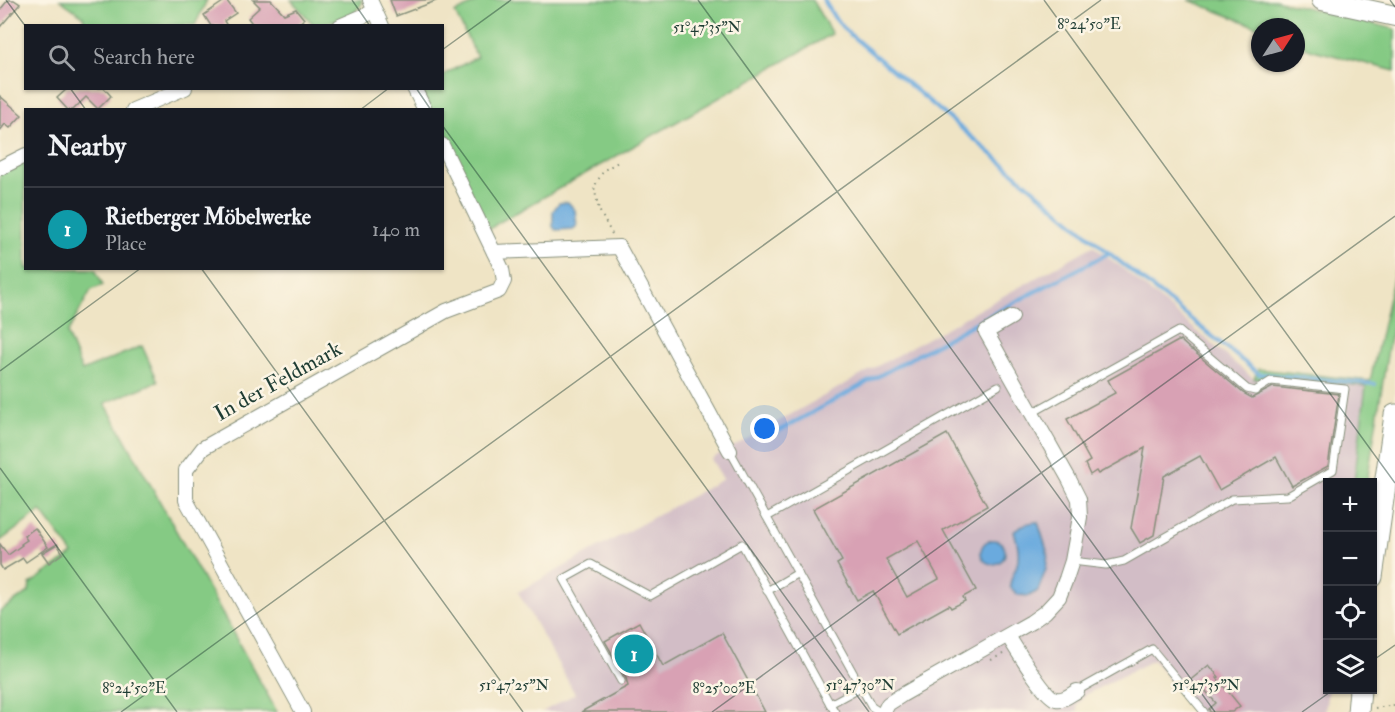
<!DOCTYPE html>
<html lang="en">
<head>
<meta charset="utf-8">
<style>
  body { margin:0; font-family:"IM FELL Double Pica",serif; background:#242831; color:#f1f3f6 }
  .controls { position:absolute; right:18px; bottom:18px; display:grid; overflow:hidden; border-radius:0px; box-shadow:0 2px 4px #0004 }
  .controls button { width:54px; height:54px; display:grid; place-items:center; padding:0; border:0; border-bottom:2px solid #363941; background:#171b24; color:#f1f3f6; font:30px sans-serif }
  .compass { position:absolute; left:1251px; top:18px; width:54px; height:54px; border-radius:50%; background:#171b24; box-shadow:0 2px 4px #0004; rotate:54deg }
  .you { position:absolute; left:765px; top:429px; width:21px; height:21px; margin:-15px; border:4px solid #fff; border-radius:50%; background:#1a73e8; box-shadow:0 0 0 9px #1a73e833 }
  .badge { display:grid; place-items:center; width:39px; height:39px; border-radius:50%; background:#0b8043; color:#fff; font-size:20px; font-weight:700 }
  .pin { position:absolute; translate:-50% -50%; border:3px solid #fff; box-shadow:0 2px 6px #0006 }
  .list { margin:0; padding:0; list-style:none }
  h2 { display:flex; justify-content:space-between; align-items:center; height:78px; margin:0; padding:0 24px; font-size:26px }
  h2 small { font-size:20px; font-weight:400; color:#9ea1a6 }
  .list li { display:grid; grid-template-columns:39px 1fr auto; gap:18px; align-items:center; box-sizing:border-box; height:84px; padding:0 24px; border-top:2px solid #363941 }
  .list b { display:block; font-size:22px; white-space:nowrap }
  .list p { margin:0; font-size:20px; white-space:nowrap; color:#9ea1a6 }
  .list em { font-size:20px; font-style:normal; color:#9ea1a6 }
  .icon { flex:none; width:33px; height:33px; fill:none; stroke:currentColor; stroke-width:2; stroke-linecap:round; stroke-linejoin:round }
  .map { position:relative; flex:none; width:1395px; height:712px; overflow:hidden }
  .search { position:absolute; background:#171b24; box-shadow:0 2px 4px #0004; left:24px; top:24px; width:420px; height:66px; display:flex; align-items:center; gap:15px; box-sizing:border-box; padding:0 21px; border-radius:0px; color:#9ea1a6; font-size:22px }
  .panel { position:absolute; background:#171b24; box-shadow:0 2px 4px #0004; left:24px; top:108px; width:420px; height:162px; border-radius:0px }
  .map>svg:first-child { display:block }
</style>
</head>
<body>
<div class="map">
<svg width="1395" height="712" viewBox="0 0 1395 712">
  <rect width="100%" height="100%" fill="#fcf5e5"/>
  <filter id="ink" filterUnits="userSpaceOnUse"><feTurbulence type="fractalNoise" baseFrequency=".0167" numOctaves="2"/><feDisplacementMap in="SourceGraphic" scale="12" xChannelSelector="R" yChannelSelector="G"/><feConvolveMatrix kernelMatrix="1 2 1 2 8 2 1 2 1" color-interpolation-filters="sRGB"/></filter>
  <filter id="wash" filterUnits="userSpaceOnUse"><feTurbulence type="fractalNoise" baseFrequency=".008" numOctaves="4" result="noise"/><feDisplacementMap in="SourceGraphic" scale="24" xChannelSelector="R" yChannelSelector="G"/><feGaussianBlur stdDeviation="1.35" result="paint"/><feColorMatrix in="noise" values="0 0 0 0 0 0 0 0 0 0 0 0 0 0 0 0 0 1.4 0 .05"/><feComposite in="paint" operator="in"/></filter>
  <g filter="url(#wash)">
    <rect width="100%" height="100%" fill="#efe4c5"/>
    <path fill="#d2bdc6" d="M1093,246L1122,268L1254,379L1272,378L1366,386L1354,482H1328V690L1325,712H1197L1153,660L1085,695L1077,705L1078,712H542L575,694L518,592L723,479L711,459Z"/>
    <g fill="#85ca84" stroke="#52845c" stroke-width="1.5">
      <path d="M60,0H207L195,25L85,26L83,16Z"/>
      <path d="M291,0H362L361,5L354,13L319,26L314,25Z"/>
      <path d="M481,0H812L832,34L498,223L490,229L480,214L443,135L442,110L430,109L420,89L442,88L443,75L477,57L455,13Z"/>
      <path d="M1189,0H1275L1395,29V71L1313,50L1296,43V27H1260V28Z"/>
      <path d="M25,163L26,268L95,269L103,285L91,290L67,334L82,371L142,346L158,381L105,403L277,712H0V611L29,592L30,584L73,554L41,511L0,541V173Z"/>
      <path d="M1395,271V319L1389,343L1367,482H1354L1366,386L1272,378L1254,379L1258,369L1370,381Z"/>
    </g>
    <g fill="#6aaade" stroke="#447489" stroke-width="1.5">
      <path d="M568,202L575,210L577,226L573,229L556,230L553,227V211L559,203Z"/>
      <path d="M1035,522H1038L1048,554L1046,569L1038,591L1029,596L1018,595L1010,587C1010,579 1013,575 1016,568C1020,557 1018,543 1014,532C1018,526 1027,523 1035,522Z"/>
      <circle cx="993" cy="552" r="12"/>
    </g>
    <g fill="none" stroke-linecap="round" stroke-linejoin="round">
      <g stroke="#6aaade" stroke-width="4">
        <path d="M824,0L834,17L846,31L1109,253L1259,374L1375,384"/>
        <path d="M775,433L975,323L1109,253"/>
      </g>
    </g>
    <g id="blocks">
      <g fill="#d8a1b4" fill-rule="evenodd">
        <path d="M8,0H14L20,4L0,27V10Z"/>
        <path d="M226,0L236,13L224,21L227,26H211L204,15Z"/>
        <path d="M253,0H271L284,14L296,9L304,19L296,26H254L248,18L260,7Z"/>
        <path d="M390,0H436V1L396,16Z"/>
        <path d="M68,88H104L111,96L98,109L86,97L73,110H68L57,98Z"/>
        <path d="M0,96L22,115L10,128L5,124L0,131Z"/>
        <path d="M1180,340L1191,350H1192L1243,393L1252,398L1273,387L1339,394L1328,466L1292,486L1276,457L1219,490L1200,456L1164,476L1154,535L1140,543L1131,528L1145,448L1098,474L1096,471L1090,475L1085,464L1090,461L1067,419L1115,393L1108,380Z"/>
        <path d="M947,434L987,506L943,530L976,590L963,597L965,601L951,608L949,605L897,634L873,591L857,600L837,564L842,561L813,509ZM918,541L939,579L907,597L886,559Z"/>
        <path d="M35,528L48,547L26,562L23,558L3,570L0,565V544L8,555L22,545L21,544L27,540L24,536Z"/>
        <path d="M57,544L63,553L49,563L42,553Z"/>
        <path d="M639,622L663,666L722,633L765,712H581L628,686L626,678L605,641Z"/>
        <path d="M1209,665L1219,677L1217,678L1240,706L1232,712H1210L1209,709L1216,703L1204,689L1198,694L1188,682Z"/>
      </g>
    </g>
  </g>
  <g filter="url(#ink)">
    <use href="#blocks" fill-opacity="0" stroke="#87907c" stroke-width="1.5"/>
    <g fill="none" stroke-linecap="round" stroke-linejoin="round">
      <g stroke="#87907c" stroke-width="9">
        <g id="lane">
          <path d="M1032,413L1179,331L1247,389L1255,391L1271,381L1345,389L1333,470L1288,496L1232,499L1124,561L1106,565L1072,561"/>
          <path d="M730,451L872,707L880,712"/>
          <path d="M767,517L998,386"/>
          <path d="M767,591L798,573"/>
          <path d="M621,681L564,579L591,564L650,596L742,544L830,704L861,687"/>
          <path d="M1077,691L1152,649L1204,712"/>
          <path d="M830,704L835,712"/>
        </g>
      </g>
      <g stroke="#87907c" stroke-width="16">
        <g id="street">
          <path d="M370,0L382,26"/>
          <path d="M340,26L375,11"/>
          <path d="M414,88L425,110"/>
          <path d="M133,110L185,88"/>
          <path d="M0,168L26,155"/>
          <path d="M494,252L619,247L730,451"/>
          <path d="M1008,636C1015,647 1045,697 1056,699C1064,701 1071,694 1077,691"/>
          <path d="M303,712L186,500V470L203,448L446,311L499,291L504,281L502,269L442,145"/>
          <path d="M884,712L888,704L902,695L1031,622L1045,612L1059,597L1066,579L1072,561L1080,517L1079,499L1069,479L986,332L1012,317"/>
        </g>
      </g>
      <g stroke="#87907c" stroke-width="22">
        <path id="secondary" d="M1322,0L1395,16"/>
      </g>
      <g stroke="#87907c" stroke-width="23">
        <g id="primary">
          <path d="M1372,577L1395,415"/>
          <path d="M1358,712L1360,690"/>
        </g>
      </g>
      <g stroke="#87907c" stroke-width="2" stroke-dasharray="1.5 4.5" stroke-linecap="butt">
        <path d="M612,234L599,210L594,187L604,170L620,161"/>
        <path d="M991,660L1005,653"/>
        <path d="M1375,708L1395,705"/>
      </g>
      <use href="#lane" stroke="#fff" stroke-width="7"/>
      <use href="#street" stroke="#fff" stroke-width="14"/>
      <use href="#secondary" stroke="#fff" stroke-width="20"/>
      <use href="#primary" stroke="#fff" stroke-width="21"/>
    </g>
  </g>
  <path fill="none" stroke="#1f3d34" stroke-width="1.5" stroke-opacity="0.45" d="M6,0L26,27M352,0L370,26M698,0L1215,712M1044,0L1395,483M1390,0L1395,7M442,50L511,0M70,88L86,110M416,88L431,110M360,110L389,88M442,125L869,712M201,268L523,712M0,371L141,268M0,468L177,712M1372,661L1395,645M121,712L1101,0M712,712L1395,216M1302,712L1333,690"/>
  <g text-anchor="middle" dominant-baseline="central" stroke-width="5" stroke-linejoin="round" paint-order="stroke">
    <g font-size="22" fill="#1f3d34" stroke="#fcf5e5">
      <text transform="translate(278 381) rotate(-29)">In der Feldmark</text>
    </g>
  </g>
  <g font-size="15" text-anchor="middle" fill="#1f3d34" stroke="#fcf5e5" stroke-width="5" stroke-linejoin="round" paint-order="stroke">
    <text x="1089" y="29">8°24'50"E</text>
    <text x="707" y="32">51°47'35"N</text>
    <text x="514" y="690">51°47'25"N</text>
    <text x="860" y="690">51°47'30"N</text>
    <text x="1206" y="690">51°47'35"N</text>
    <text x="134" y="693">8°24'50"E</text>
    <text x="724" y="693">8°25'00"E</text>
  </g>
</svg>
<div class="controls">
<button>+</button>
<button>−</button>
<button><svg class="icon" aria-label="locate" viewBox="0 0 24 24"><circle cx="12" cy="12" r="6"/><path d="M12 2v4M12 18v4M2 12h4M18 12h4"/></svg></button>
<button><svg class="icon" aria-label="layers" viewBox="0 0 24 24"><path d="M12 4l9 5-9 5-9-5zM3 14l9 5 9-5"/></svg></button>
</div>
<svg class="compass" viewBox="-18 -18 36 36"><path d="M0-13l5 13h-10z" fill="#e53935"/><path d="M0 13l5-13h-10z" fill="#9ea1a6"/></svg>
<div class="you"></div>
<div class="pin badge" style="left:634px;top:654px;background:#0f9aa8">1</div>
<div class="search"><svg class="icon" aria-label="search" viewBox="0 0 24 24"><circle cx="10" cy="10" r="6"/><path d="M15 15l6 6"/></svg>Search here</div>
<section class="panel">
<h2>Nearby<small></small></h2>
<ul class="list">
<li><span class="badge" style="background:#0f9aa8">1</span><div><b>Rietberger Möbelwerke</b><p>Place</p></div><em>140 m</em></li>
</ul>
</section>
</div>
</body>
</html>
